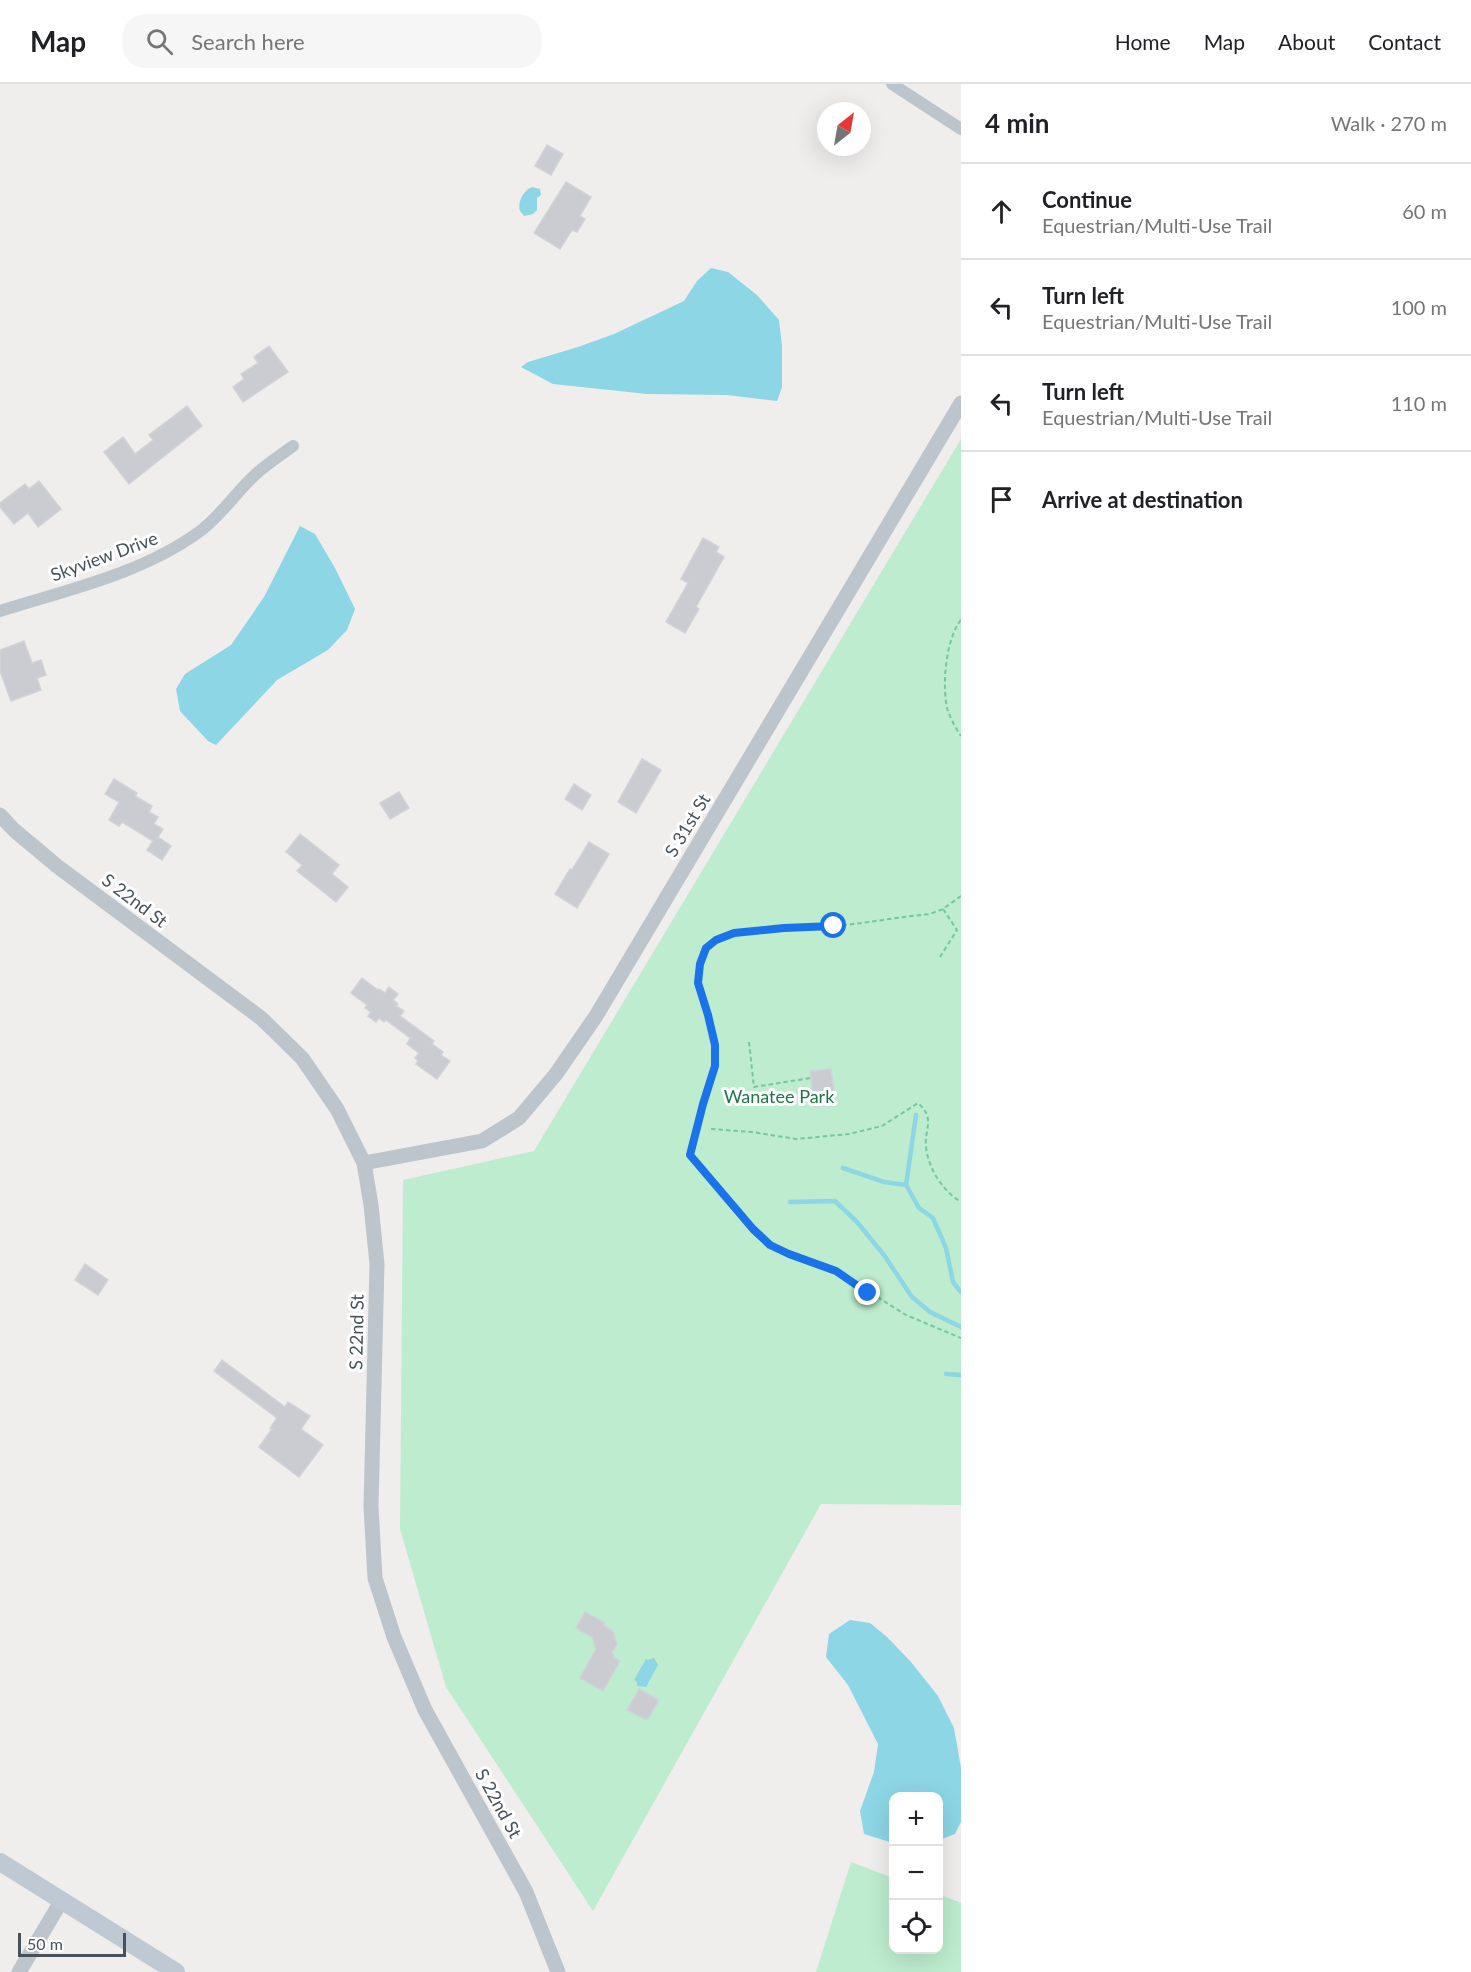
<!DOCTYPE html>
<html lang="en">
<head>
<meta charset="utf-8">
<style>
  body { margin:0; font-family:Lato,sans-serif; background:#f6f6f6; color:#202124 }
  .controls { position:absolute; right:18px; bottom:18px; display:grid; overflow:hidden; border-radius:12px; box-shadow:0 6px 24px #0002 }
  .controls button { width:54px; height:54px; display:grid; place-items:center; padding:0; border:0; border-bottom:2px solid #e0e0e0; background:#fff; color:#202124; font:30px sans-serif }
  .compass { position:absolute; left:817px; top:18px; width:54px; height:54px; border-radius:50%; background:#fff; box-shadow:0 6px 24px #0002; rotate:31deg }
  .scale { position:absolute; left:18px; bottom:15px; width:108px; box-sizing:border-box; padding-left:6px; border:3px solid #465159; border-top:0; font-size:16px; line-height:21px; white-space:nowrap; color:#465159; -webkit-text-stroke:4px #fff; paint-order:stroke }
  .stop { position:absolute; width:18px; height:18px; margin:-14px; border:4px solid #1a73e8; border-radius:50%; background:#fff }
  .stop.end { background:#1a73e8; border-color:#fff; box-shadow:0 2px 6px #0008 }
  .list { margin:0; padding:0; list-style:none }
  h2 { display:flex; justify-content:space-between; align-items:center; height:78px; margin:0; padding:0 24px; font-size:26px }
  h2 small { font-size:20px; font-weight:400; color:#757577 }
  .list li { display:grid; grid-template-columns:39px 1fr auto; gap:18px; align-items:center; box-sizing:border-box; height:96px; padding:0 24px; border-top:2px solid #e0e0e0 }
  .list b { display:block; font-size:22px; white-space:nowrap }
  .list p { margin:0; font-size:20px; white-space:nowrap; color:#757577 }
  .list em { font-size:20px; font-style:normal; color:#757577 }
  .icon { flex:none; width:33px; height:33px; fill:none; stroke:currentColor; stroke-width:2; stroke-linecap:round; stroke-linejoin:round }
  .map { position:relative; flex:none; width:961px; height:1888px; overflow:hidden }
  header { display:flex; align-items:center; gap:36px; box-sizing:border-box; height:84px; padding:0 30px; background:#fff; border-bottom:2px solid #e0e0e0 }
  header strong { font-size:28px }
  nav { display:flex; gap:33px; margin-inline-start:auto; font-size:21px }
  .search { width:420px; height:54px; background:#f6f6f6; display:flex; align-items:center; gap:15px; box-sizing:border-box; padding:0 21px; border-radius:24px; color:#757577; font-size:22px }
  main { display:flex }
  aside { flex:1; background:#fff }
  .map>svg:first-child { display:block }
</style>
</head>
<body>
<header>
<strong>Map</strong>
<div class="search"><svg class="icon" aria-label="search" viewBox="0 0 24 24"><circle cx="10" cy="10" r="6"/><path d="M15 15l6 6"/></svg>Search here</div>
<nav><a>Home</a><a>Map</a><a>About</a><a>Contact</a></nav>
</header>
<main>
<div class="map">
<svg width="961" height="1888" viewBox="0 0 961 1888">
  <rect width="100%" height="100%" fill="#f0eded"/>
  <g fill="#bdecce">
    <path d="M961,355V1421L821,1420L593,1827L446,1603L400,1445L403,1096L534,1067Z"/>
    <path d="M851,1778L893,1794L894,1866H938L939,1810L961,1819V1888H816Z"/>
  </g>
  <g fill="#8cd6e6">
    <path d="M532,103L540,105L541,111L537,114V126L533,130L524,132L520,127C517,118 524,106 532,103Z"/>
    <path d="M711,184L728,188L757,211L779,236L782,262V303L777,317L727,311L647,310L553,300L521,283L528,278L578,263L614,250L684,217L697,197Z"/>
    <path d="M300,442L315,450L335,484L355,525L347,546L328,566L277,596L216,661L208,657L180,627L176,605L185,590L231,561L264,513Z"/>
    <path d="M850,1536L870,1539L887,1553L911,1578L938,1612L954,1644L961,1684V1738L955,1750L939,1756L938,1712H894L893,1759L864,1750L860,1727L874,1688L878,1660L848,1601L826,1573L829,1550Z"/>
    <path d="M654,1574L658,1581L646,1603L637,1602V1598L634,1596L646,1575L648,1576Z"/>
  </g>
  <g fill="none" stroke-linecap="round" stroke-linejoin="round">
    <g stroke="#8cd6e6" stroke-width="4.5">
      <path d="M916,1031L906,1101L919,1124L933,1134L946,1164L953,1198L961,1208"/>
      <path d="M843,1084L884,1098L906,1101"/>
      <path d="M790,1118L835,1117L857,1138L884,1171L912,1213L930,1228L961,1243"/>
      <path d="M946,1290L961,1291"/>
    </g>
  </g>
  <g fill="#caccd2" stroke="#d1d3d8" stroke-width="1.5">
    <path d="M547,61L563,70L551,91L535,82Z"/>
    <path d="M566,98L591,113L580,132L585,135L577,148L572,146L560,165L534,149Z"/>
    <path d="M269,262L288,288L243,318L233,303L244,295L241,290L258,279L254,273Z"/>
    <path d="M187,322L202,342L129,400L104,368L123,353L135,370L153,356L149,351Z"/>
    <path d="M39,397L61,425L38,443L28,429L14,440L0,423V419L25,400L29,405Z"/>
    <path d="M703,454L719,463L716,468L724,473L696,523L699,525L685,549L666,538L688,499L681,495Z"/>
    <path d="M24,557L32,579L41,576L46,591L37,594L41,606L11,617L0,587V566Z"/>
    <path d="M642,675L661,686L636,729L618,718Z"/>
    <path d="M114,695L137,709L135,712L152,722L149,728L158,733L154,740L163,745L158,753L171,762L162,776L147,766L153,757L122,738L119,742L109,736L119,718L105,710Z"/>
    <path d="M574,700L591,711L582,726L565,715Z"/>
    <path d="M399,708L409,724L390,735L380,719Z"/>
    <path d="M300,750L339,781L332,790L348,803L336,818L297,787L302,781L286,768Z"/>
    <path d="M589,758L609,770L577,824L555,810L570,785L572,786Z"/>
    <path d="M362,894L378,906L379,905L385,909L389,903L398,910L393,916L398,920L396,922L404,927L400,932L434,957L432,960L443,968L441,971L450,977L437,995L416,980L418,977L415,974L419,969L407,960L410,954L386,936L384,938L379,934L376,938L368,932L371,928L365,924L367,921L351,909Z"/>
    <path d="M831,985L836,1021L814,1023L810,987Z"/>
    <path d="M85,1180L108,1196L98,1211L75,1196Z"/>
    <path d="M222,1276L285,1323L288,1318L310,1332L301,1345L323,1361L299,1393L259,1363L272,1345L270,1344L277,1334L214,1287Z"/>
    <path d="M585,1528L605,1539L603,1541L613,1547L617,1560L612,1569L614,1571L613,1573L620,1577L603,1607L580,1594L596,1565L592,1553L576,1544Z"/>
    <path d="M639,1605L659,1616L647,1636L627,1626Z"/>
  </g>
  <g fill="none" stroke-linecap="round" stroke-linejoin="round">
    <g stroke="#77c79e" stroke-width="2" stroke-dasharray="4.5 3" stroke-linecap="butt">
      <path d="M961,536C946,553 941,605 948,627C951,635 956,645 961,652"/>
      <path d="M961,812L943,825L930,830C898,833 867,839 835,842C800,845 749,839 717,855C707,860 703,869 700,880C693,910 715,935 715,964C716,987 708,1001 702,1022C697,1038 694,1054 690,1071L753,1145L770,1161L789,1171L836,1187L906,1231L961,1254"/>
      <path d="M940,873L957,846L943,825"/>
      <path d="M749,958L754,1003L810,994"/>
      <path d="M711,1045L752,1048L796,1055L849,1050L882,1042L918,1019C936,1035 924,1045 926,1063C929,1086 942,1106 961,1118"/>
    </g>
    <g stroke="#bcc5cc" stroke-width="12">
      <path d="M892,0L961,45"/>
      <path d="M0,527C67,506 141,490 199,448C221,432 236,408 256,390C267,380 281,371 293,362"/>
    </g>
    <g stroke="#bcc5cc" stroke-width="15">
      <path d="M0,731L14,746L57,782L261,934L302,974L337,1025L364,1079L371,1121L377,1180L371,1423L375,1494L394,1553L425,1626L526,1808L558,1888"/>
      <path d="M364,1079L482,1057L519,1034L556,990L596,932L961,319"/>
      <path d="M19,1888L62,1816"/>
    </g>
    <path stroke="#bec9d3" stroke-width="18" d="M0,1778L176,1888"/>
  </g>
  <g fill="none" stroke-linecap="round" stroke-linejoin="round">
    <path stroke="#1a73e8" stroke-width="8" d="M834,842L784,844L734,849L716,856L706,864L700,880L698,899L708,931L715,961V982L703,1020L690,1071L753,1145L770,1161L789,1170L836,1187L868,1209"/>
  </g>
  <g text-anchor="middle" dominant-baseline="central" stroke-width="6" stroke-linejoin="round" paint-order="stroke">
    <g font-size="18" fill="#465159" stroke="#fff">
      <text transform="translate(104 472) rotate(-20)">Skyview Drive</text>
      <text transform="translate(687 741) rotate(-59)">S 31st St</text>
      <text transform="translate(135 816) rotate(37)">S 22nd St</text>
      <text transform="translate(356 1248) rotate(-89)">S 22nd St</text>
      <text transform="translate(499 1719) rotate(61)">S 22nd St</text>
    </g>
    <g font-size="18" fill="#1c7647" stroke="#fff">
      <text x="779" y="1012">Wanatee Park</text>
    </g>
  </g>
</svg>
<div class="controls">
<button>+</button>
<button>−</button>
<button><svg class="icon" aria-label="locate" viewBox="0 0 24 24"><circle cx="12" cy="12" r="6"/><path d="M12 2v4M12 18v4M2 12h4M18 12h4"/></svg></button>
</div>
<svg class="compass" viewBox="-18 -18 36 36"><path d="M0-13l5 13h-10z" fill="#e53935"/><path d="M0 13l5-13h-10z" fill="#757577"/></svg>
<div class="scale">50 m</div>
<div class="stop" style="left:834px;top:842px"></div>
<div class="stop end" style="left:868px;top:1209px"></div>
</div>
<aside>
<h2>4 min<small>Walk · 270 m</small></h2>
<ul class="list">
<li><svg class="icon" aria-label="ahead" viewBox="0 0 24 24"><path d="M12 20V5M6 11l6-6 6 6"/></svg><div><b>Continue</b><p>Equestrian/Multi-Use Trail</p></div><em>60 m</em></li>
<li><svg class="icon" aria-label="left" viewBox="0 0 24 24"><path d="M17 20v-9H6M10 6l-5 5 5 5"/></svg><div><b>Turn left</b><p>Equestrian/Multi-Use Trail</p></div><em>100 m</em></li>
<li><svg class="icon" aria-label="left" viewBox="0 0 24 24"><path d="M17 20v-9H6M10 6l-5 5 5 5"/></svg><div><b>Turn left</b><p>Equestrian/Multi-Use Trail</p></div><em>110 m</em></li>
<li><svg class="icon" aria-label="arrive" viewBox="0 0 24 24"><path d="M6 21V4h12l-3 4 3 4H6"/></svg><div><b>Arrive at destination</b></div></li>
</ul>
</aside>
</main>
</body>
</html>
